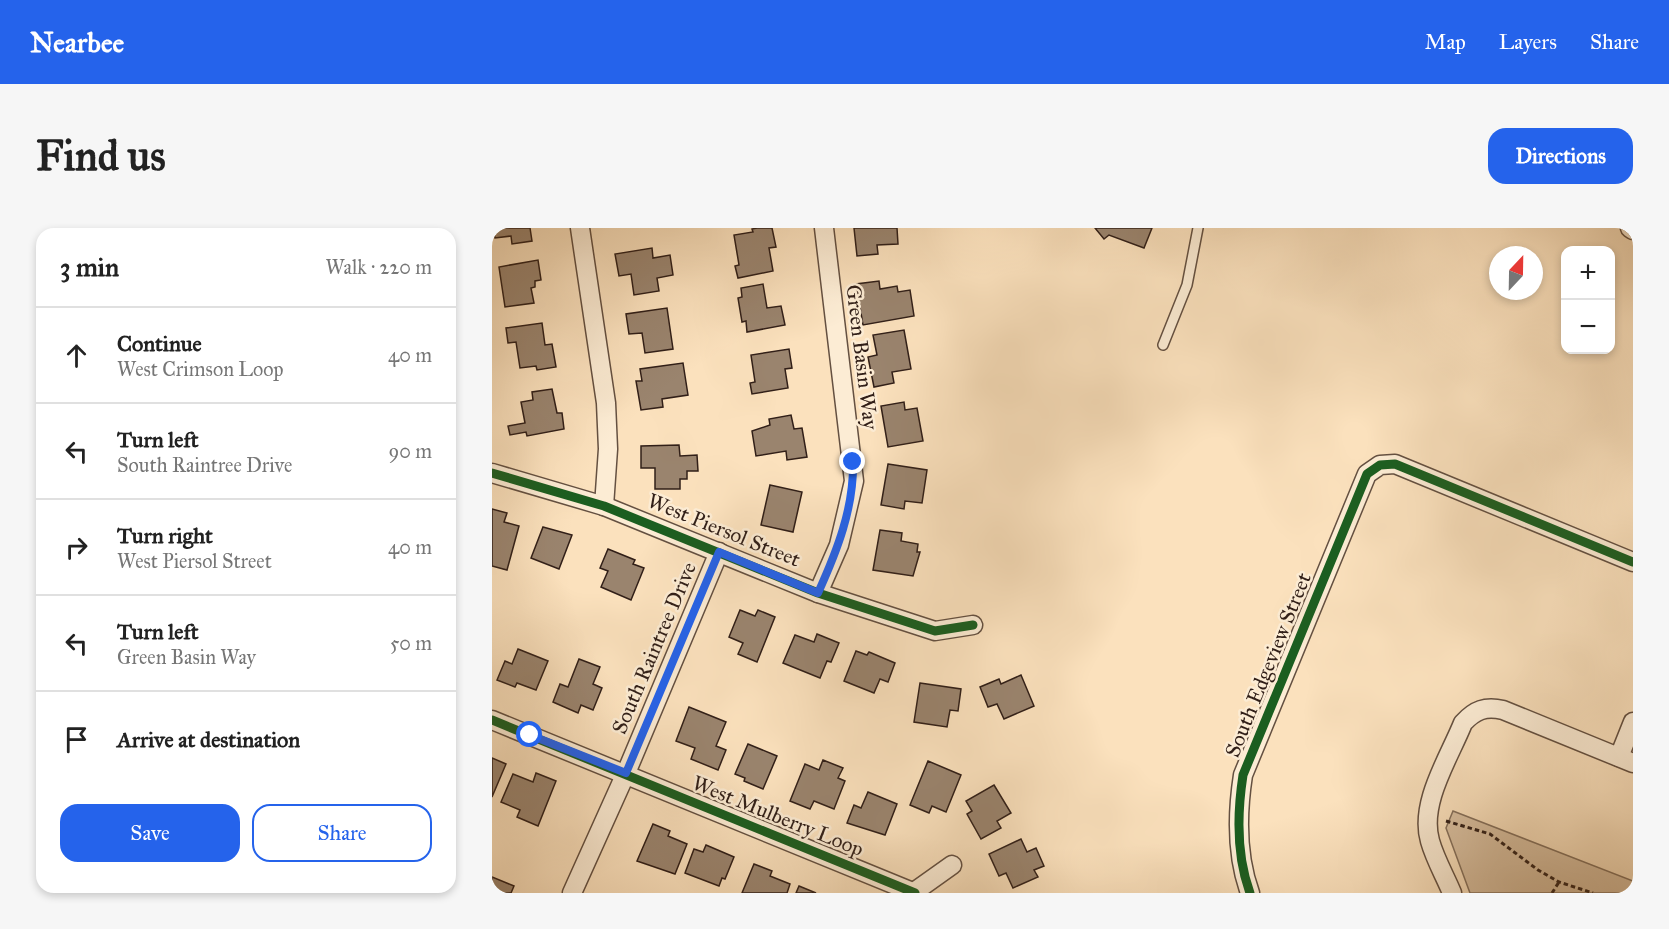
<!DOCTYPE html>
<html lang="en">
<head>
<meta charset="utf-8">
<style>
  body { margin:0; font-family:"IM FELL Great Primer",serif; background:#f6f6f6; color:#222 }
  .controls { position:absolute; right:18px; top:18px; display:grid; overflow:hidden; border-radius:12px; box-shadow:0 3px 9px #0003 }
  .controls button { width:54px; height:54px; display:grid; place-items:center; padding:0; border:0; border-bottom:2px solid #e0e0e0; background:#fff; color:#222; font:30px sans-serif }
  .compass { position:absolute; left:997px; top:18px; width:54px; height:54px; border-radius:50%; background:#fff; box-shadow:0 3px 9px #0003; rotate:22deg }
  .stop { position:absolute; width:18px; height:18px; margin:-14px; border:4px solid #2563eb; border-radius:50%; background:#fff }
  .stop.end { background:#2563eb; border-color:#fff; box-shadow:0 2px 6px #0008 }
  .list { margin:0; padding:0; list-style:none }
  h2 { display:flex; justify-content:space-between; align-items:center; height:78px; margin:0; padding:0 24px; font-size:26px }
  h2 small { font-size:20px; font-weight:400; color:#767676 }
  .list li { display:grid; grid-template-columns:39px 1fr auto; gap:18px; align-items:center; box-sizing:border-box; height:96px; padding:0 24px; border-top:2px solid #e0e0e0 }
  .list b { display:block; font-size:22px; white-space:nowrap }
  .list p { margin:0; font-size:20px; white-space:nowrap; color:#767676 }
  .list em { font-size:20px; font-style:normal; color:#767676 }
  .actions { display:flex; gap:12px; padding:18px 24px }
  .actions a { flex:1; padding:14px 0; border:2px solid #2563eb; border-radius:18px; text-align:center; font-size:21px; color:#2563eb }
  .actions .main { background:#2563eb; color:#fff }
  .icon { flex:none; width:33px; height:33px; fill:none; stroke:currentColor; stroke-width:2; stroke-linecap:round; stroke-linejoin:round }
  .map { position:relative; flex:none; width:1141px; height:665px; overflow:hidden; border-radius:18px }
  header { display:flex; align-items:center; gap:36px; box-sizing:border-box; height:84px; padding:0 30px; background:#2563eb; color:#fff }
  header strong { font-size:28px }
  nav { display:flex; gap:33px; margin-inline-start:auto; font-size:21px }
  .intro { display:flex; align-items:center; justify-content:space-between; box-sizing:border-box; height:144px; padding:0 36px }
  h1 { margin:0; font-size:42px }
  .button { padding:15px 27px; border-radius:18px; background:#2563eb; color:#fff; font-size:21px; font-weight:700 }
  main { display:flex; gap:36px; padding:0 36px }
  aside { flex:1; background:#fff; border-radius:18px; box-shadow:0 3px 9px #0003 }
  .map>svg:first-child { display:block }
</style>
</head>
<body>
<header>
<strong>Nearbee</strong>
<nav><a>Map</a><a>Layers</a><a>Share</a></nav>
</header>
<div class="intro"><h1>Find us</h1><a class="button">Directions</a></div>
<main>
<aside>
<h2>3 min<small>Walk · 220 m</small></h2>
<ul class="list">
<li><svg class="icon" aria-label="ahead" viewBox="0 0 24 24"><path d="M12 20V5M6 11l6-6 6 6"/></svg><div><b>Continue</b><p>West Crimson Loop</p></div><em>40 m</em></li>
<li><svg class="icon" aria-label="left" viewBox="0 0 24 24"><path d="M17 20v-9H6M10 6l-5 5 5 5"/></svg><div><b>Turn left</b><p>South Raintree Drive</p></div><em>90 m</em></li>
<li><svg class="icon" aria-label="right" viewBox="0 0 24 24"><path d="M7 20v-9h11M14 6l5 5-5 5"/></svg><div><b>Turn right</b><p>West Piersol Street</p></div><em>40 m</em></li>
<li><svg class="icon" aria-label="left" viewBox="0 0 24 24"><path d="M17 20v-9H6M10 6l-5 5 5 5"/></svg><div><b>Turn left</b><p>Green Basin Way</p></div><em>50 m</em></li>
<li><svg class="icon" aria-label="arrive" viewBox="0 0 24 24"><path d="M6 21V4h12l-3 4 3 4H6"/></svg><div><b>Arrive at destination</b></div></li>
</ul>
<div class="actions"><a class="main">Save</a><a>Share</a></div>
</aside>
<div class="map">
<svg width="1141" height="665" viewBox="0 0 1141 665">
  <rect width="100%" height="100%" fill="#fbe1bd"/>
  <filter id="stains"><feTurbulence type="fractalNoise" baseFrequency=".00333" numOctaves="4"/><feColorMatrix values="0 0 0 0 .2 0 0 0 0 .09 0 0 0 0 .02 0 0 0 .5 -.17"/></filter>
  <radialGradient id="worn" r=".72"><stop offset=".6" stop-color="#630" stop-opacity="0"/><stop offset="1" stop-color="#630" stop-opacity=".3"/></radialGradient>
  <path fill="#d9c0a1" stroke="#85705c" stroke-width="1.5" d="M961,583L1141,653V665H978L954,600Z"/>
  <g fill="#9a846e" stroke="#311f18" stroke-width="1.5">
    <path d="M1,0H38L40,13L20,16L19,8L3,10Z"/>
    <path d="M280,0L284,19L277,20L281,43L246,50L243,38L247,37L242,7L261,4L260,1L265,0Z"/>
    <path d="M362,0H405L406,16L385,17L386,26L365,28Z"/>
    <path d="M603,0H660L652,20L617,7L612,11Z"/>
    <path d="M160,20L161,30L178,27L181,47L165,50L167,63L142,67L139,46L127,48L123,26Z"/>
    <path d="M46,32L49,52L43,53V59L39,60L42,75L13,79L7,39Z"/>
    <path d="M387,53L388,61L405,58L406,64L418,62L422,88L371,97L364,56Z"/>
    <path d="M271,56L275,80L289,78L293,97L255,104L254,93L250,94L246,70L250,69L249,60Z"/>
    <path d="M175,80L181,121L153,125L150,105L137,106L134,86Z"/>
    <path d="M50,95L53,117L60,116L64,139L45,142L44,138L28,140L24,114L16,115L14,100Z"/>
    <path d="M412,102L419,141L400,144L402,155L382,159L376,129L385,127L381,107Z"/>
    <path d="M297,121L300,140L293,141L296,160L260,166L258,155L263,154L259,127Z"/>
    <path d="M191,135L196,167L170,171L171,179L149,182L144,153H150L148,141Z"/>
    <path d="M60,161L65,185H70L72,201L35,208L34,204L18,207L16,198L33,195L29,174L41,172L40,164Z"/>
    <path d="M412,174L413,182L425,180L431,213L396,219L389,178Z"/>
    <path d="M299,187L302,201L310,200L315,229L295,232L294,223L264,228L260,203L278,197L277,191Z"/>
    <path d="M187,217L188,228L205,227L206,243H195V251H188V261H163V240H149V218Z"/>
    <path d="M396,236L435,242L430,275L413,273L412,281L389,277Z"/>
    <path d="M278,257L310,264L301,304L269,297Z"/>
    <path d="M0,281L15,285L12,294L27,298L15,342L0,338Z"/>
    <path d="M51,299L80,307L67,341L39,330Z"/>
    <path d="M388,302L410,305L409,313L426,316L425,324H428L421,348L381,342Z"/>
    <path d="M116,321L143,332L141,336L152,340L139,372L109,359L116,343L108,340Z"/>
    <path d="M248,382L263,388L266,382L283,389L265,434L246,426L251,415L237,409Z"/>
    <path d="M325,406L347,415L339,434L335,433L328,450L291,435L303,407L322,414Z"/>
    <path d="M26,421L56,433L44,462L25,455L23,459L5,452L13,433L20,436Z"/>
    <path d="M364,423L375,427L377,424L403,435L396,454L388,451L382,465L352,453Z"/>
    <path d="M87,431L108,439L101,456L110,460L101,482L89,477L86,485L61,474L68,456L76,459Z"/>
    <path d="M529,447L542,478L512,491L505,476L496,479L488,459L507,451L509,456Z"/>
    <path d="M428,455L469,461L466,483L458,482L455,499L422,494Z"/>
    <path d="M197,479L234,494L224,518L234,522L226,542L199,531L203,520L184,513Z"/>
    <path d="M256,516L285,528L271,561L252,553L253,550L243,546Z"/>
    <path d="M0,530L14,536L0,569Z"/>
    <path d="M331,532L351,540L346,550L353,553L342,581L322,573L318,581L298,573L313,536L327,542Z"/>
    <path d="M436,533L469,547L454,584L440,578L437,585L418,577Z"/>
    <path d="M44,545L64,553L46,598L25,589L28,582L9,574L21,546L41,554Z"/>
    <path d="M502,557L519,585L505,593L509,600L489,611L475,586L480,583L474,573Z"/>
    <path d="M376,564L405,576L393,607L355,595L362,577L369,580Z"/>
    <path d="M161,596L178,603L176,608L195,616L183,646L145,633Z"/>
    <path d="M529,611L535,624L544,620L552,638L542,642L546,649L521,660L514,645L507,648L497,626Z"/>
    <path d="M214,617L242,629L233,651L230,650L227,658L193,645L202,621L211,624Z"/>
    <path d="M262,636L280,643L278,648L298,656L295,665H250Z"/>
    <path d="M0,649L22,658L19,665H0Z"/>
    <path d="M307,658L324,665H304Z"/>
  </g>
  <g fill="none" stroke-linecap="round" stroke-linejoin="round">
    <g stroke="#645041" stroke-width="12">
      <path id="lane" d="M671,117L695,57L706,0"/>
    </g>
    <g stroke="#645041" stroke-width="21">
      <g id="street">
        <path d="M88,0L114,175L116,221L112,278"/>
        <path d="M1138,0L1141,2"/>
        <path d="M0,245L112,278L326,365L443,403L481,397"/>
        <path d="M326,365L347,317L362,253L332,0"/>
        <path d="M0,492L423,665"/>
        <path d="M1127,529L1141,494"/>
        <path d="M422,664L460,637"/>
        <path d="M80,665L134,545L227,324"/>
        <path d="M758,665C744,627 745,586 751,547L875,246L888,237L903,236L1141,334"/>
        <path d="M960,665C953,648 943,631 938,613C927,575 957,530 971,495C983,482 993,478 1011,482L1141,535"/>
      </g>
    </g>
    <g stroke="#311f18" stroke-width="3" stroke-dasharray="4.5 3" stroke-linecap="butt">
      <path d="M954,593L998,606L1046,642L1067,654L1101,665"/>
      <path d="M1060,665L1067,654"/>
    </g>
    <use href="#lane" stroke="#fcecd4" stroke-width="9"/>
    <use href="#street" stroke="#fcecd4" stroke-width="18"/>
    <g stroke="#fcecd4" stroke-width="13">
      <g id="cycleway">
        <path d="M0,245L112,278L326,365L443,403L481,397"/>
        <path d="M0,492L423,665"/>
        <path d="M758,665C744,627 745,586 751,547L875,246L888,237L903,236L1141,334"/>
      </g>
    </g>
    <use href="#cycleway" stroke="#1b5e20" stroke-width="9"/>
  </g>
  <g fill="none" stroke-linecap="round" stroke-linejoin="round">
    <path stroke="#2563eb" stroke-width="8" d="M38,507L134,545L227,324L326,365C345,323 362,280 361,234"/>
  </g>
  <g text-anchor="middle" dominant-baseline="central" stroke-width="5" stroke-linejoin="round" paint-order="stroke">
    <g font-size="21" fill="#311f18" stroke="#fcecd4">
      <text transform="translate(370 129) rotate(83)">Green Basin Way</text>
      <text transform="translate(232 302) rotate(22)">West Piersol Street</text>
      <text transform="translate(162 420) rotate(-67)">South Raintree Drive</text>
      <text transform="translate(776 437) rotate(-68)">South Edgeview Street</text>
      <text transform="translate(286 588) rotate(22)">West Mulberry Loop</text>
    </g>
  </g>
  <rect width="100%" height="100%" filter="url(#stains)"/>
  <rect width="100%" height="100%" fill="url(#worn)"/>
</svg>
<div class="controls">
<button>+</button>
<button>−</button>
</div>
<svg class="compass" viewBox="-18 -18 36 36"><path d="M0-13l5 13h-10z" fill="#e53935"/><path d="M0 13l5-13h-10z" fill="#767676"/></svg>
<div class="stop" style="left:38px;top:507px"></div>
<div class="stop end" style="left:361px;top:234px"></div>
</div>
</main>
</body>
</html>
